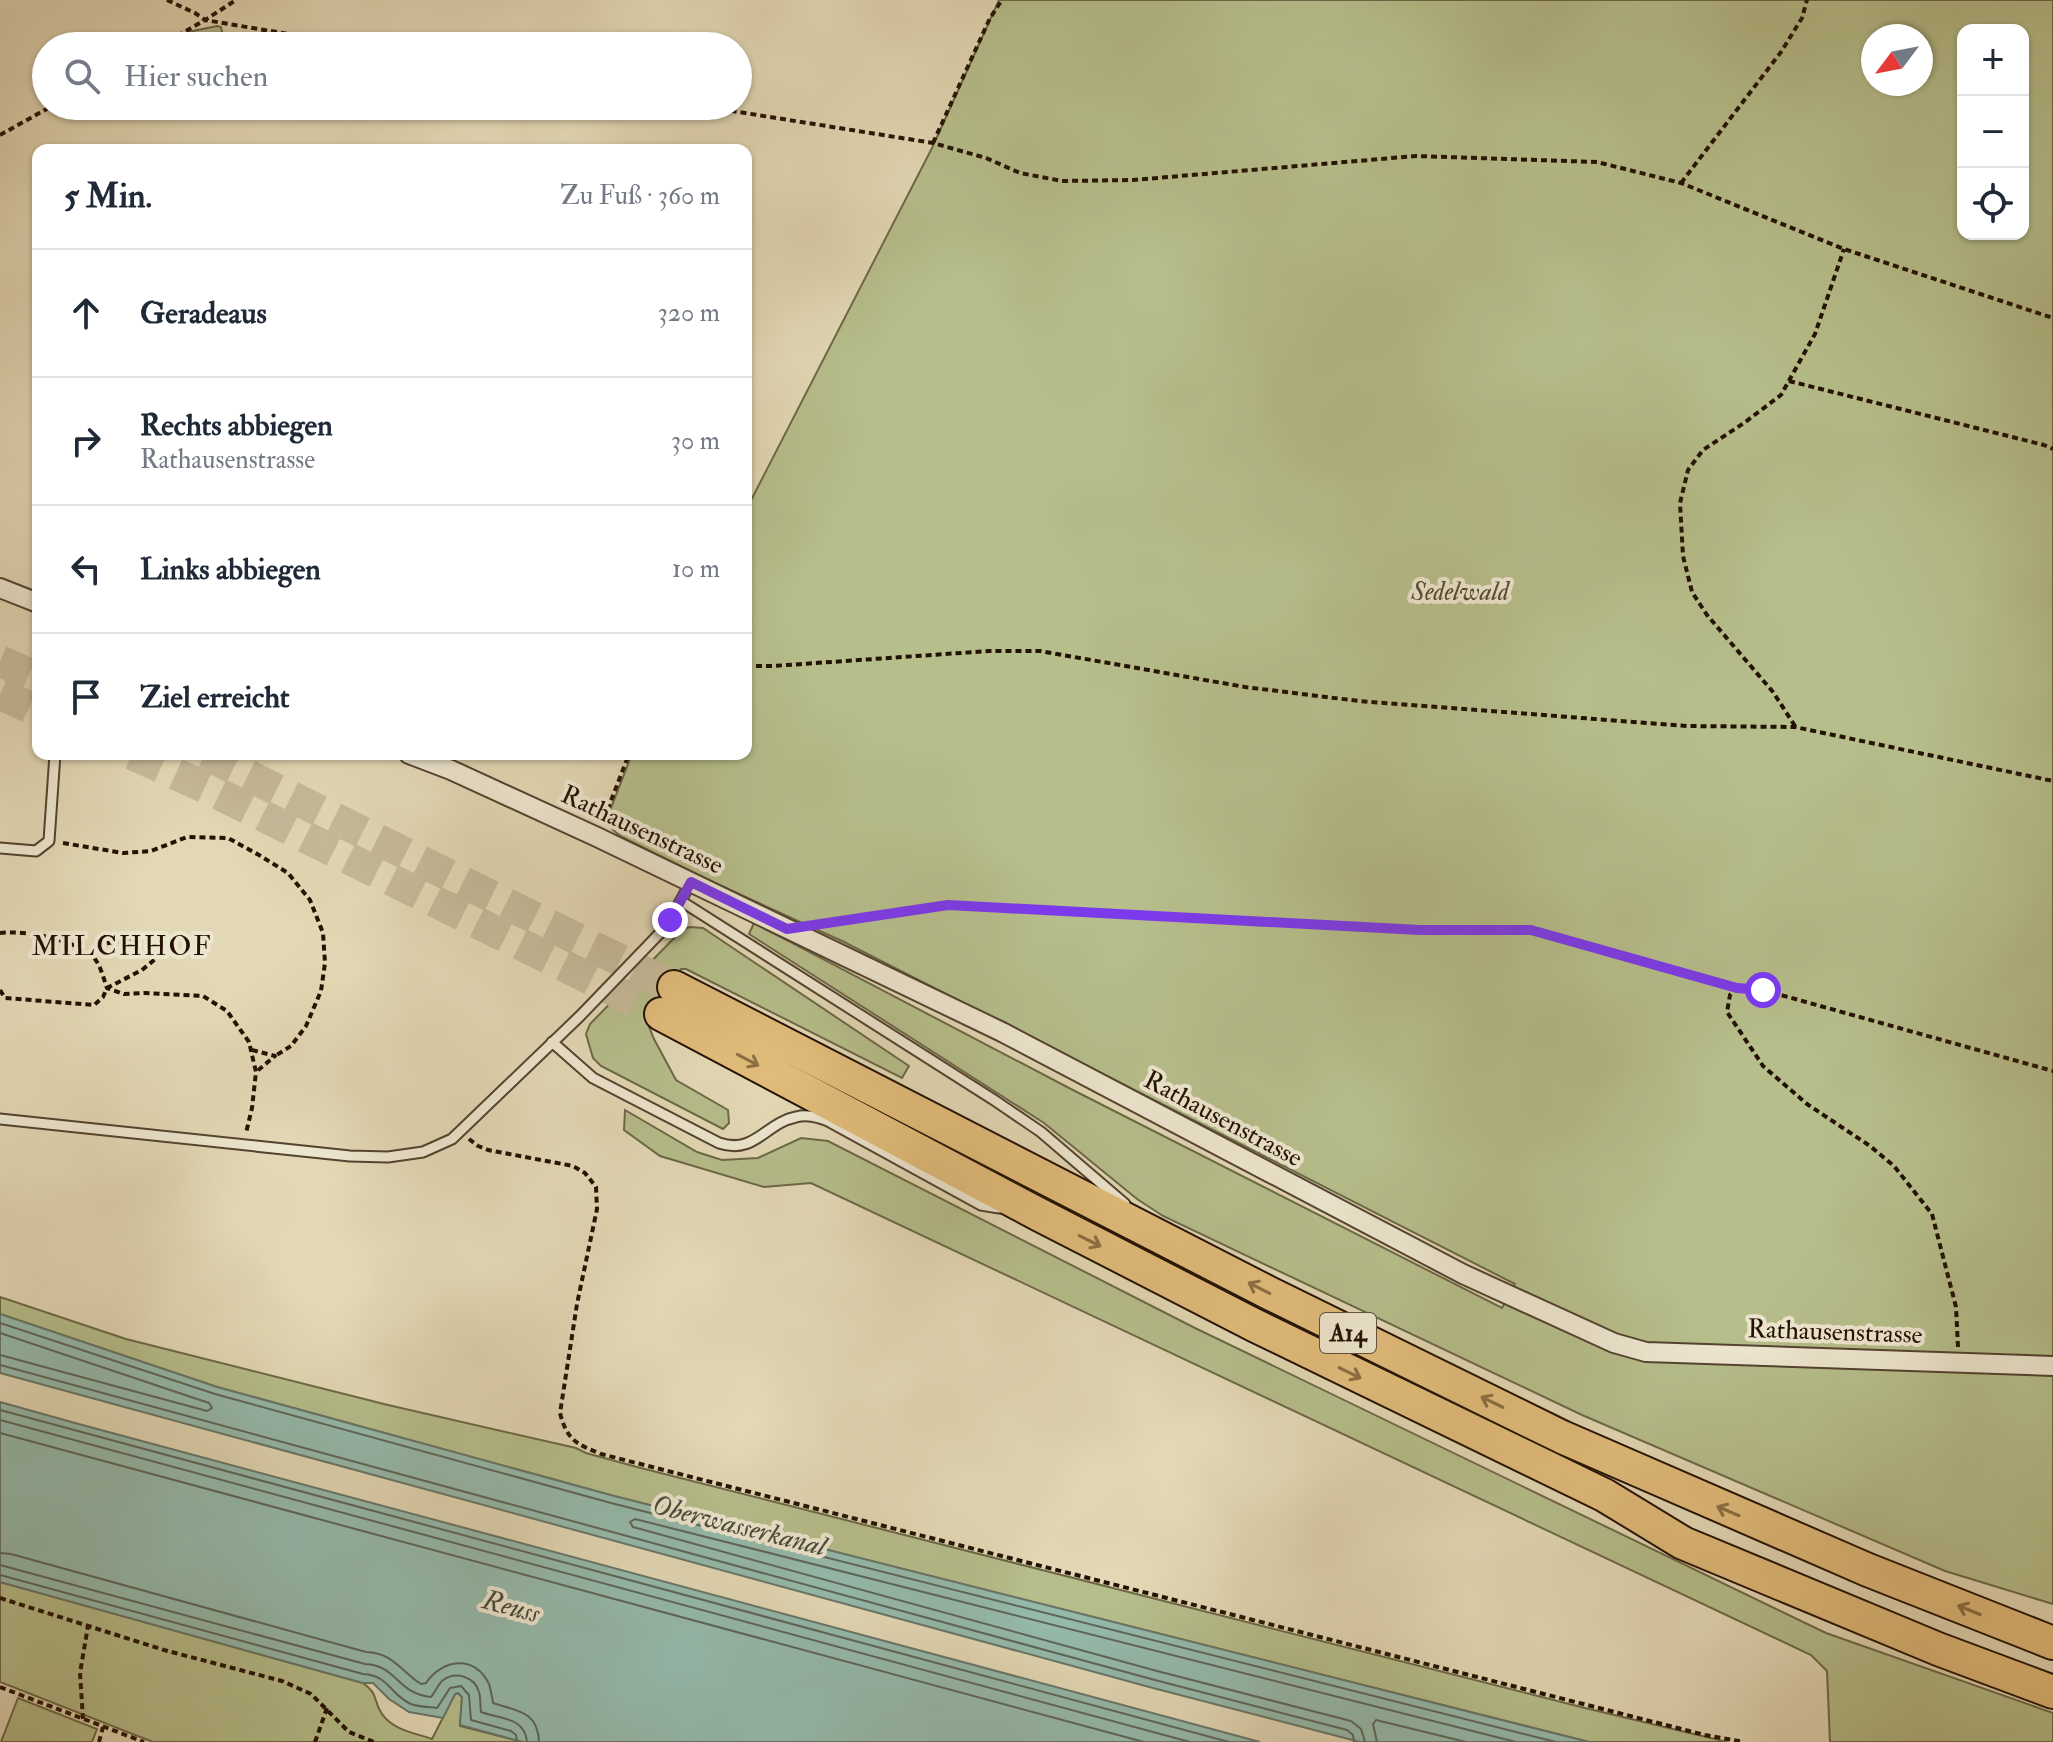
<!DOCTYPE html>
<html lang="de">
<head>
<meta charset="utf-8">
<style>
  body { margin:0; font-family:"IM FELL Double Pica",serif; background:#f2f2f3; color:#1f2937 }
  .controls { position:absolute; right:24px; top:24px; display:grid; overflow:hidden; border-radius:16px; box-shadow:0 2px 6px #0004 }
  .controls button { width:72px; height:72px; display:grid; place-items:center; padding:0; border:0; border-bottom:2px solid #e0e1e3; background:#fff; color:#1f2937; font:40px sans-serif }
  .compass { position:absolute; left:1861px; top:24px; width:72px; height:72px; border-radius:50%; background:#fff; box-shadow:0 2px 6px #0004; rotate:238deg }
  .stop { position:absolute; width:24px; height:24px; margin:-18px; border:6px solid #7c3aed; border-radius:50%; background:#fff }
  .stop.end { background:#7c3aed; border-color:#fff; box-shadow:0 2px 8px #0008 }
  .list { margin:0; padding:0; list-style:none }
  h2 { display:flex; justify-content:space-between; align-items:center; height:104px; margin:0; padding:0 32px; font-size:34px }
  h2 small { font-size:26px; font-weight:400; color:#747a83 }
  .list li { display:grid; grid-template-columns:52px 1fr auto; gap:24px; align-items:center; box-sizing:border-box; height:128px; padding:0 32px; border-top:2px solid #e0e1e3 }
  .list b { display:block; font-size:30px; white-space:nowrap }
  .list p { margin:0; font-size:26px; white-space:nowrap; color:#747a83 }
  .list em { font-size:26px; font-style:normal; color:#747a83 }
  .icon { flex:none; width:44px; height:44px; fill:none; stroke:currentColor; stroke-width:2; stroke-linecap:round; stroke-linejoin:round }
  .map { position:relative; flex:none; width:2053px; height:1742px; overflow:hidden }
  .search { position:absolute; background:#fff; box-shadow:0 2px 6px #0004; left:32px; top:32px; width:720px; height:88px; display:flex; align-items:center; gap:20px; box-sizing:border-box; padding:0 28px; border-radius:44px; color:#747a83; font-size:30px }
  .panel { position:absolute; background:#fff; box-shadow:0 2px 6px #0004; left:32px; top:144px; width:720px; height:616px; border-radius:16px }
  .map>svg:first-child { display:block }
</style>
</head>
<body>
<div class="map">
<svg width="2053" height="1742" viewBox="0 0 2053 1742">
  <rect width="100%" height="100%" fill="#e3d8b5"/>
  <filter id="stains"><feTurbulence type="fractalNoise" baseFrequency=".0025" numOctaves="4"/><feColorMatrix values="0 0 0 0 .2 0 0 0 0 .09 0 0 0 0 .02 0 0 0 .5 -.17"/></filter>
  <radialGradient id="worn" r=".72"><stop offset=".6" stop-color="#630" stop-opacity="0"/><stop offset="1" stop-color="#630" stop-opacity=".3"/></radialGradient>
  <g fill="#b6be8b" stroke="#6c6847" stroke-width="2" fill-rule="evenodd">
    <path d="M999,0H2053V1604L1945,1571L1582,1415L1163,1216L1137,1199L1044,1123L749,934L754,923L1069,1088L1502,1308L1515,1284L844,942L715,883L620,836L612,829L610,822L611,808L632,754H746V510L932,148ZM1963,30H2023V234H1963ZM1873,36H1921V84H1873Z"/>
    <path d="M217,26L221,27L225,46H164L188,32Z"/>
    <path d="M690,927L703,928L909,1066L902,1078L686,969H681L648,1024L654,1039L676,1080L728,1110L729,1123L723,1129L601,1066L593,1058L586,1034L590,1024L683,929Z"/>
    <path d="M625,1110L697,1152L722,1160L758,1158L801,1138L828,1141L1195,1328L1826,1633L2053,1713V1742H1830L1827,1671L1811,1655L811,1183L764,1187L660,1156L624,1130Z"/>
    <path d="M0,1297L126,1339L388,1405L576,1448L586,1453L637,1467L1585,1708L1727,1742H1589L614,1496L217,1387L0,1314Z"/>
    <path d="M0,1582L363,1683C380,1696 372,1699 382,1714C393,1730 415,1733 432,1739L455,1694L458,1693L462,1697L460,1726L523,1742H153L0,1682Z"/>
    <path d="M18,1698L97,1729L92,1742H1Z"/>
  </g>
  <g fill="#95baac" stroke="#677668" stroke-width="2">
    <path d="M0,1314L217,1387L614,1496L1589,1742H1360L1153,1688L0,1373Z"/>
    <path d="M0,1402L75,1423L1260,1742H523L460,1725L462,1697L458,1693L455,1694L443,1718L409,1712L389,1699L373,1683H363L0,1582Z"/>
  </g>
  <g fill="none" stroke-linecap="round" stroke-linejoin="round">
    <g stroke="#5c6658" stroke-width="2">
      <path d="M0,1323L215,1394L611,1503L1556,1742"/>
      <path d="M0,1333L209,1403L212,1408L207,1411L0,1355"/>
      <path d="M0,1365L1155,1680L1347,1730L1353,1735L1354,1742"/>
      <path d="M0,1410L1229,1742"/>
      <path d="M0,1420L1190,1742"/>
      <path d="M0,1433L1144,1742"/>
      <path d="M0,1553L11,1554L366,1652C394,1653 400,1671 421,1684L426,1683C442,1659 475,1654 489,1684C491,1690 492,1697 493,1703C517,1711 538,1711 539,1742"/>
      <path d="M0,1565L365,1664C397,1665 397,1694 431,1697C435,1692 438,1685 442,1681C455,1670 475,1677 479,1692C481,1698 480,1706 481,1712C500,1719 525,1717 527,1742"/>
      <path d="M0,1575L363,1674C389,1675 390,1695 411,1704C418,1707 429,1707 437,1708L450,1688L461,1686L469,1695L471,1720L511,1731L516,1735L517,1742"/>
      <path d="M1365,1742L1361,1729L1351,1721L1157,1671L633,1527L630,1522L635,1519L1516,1742"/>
      <path d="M1377,1742L1373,1724L1376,1720L1466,1742"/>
    </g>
    <g stroke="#c6ba9a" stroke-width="32" stroke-dasharray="32 16" stroke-linecap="butt">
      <path d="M0,661L38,678"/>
      <path d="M0,694L38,711"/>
      <path d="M132,754L209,789L661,1014"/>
      <path d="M205,754L674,987"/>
    </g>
    <g stroke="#534330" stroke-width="13">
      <g id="lane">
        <path d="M0,848L36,851L49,841L55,754"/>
        <path d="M681,901L994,1100L1041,1132L1125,1204"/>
        <path d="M552,1042L593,1078L719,1143C755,1155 765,1123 796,1117C807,1114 817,1117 828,1121L981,1205L999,1208"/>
        <path d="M0,1119L350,1156L388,1157L423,1152L452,1139L580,1016L660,933L670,920L691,882"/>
      </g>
    </g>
    <g stroke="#534330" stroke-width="22">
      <g id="street">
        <path d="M0,588L38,603"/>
        <path d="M409,754L451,770L597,837L1002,1032L1463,1274L1614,1343L1646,1352L2053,1366"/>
      </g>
    </g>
    <g stroke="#231103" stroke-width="36">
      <g id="highway">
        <path d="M674,987L1269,1293L1562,1437L1868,1570L2053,1643"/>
        <path d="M661,1014L1038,1214L1254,1325L1604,1495L1683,1543L1938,1649L2053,1692"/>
      </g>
    </g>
    <g stroke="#231103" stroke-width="4" stroke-dasharray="6 4" stroke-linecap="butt">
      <path d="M167,0L195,13L205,20L360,46"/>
      <path d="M160,46L205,20L236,0"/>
      <path d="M701,106L933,143L986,158L1020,173L1062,181L1133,180L1416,156L1597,162L1681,183L1844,249L2053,318"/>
      <path d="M0,135L52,106"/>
      <path d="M933,143L990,18L1002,0"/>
      <path d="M1681,183L1781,52L1802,18L1807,0"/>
      <path d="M1789,381L2044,445L2053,449"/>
      <path d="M746,666H773L989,651H1040L1245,687L1359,701L1687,726L1795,727L2053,781"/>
      <path d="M1795,726L1773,692L1707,615L1692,592L1683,556L1680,503L1688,470L1703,450L1744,423L1781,395L1815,334L1844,249"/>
      <path d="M604,819L629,754"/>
      <path d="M63,843L123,853L151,851L187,837L228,838L259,855L288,873L310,900L323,933L325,963L321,991L306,1026L291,1046L275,1056"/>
      <path d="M822,924L948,905L1420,930H1531L1737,988"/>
      <path d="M0,933C25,930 71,939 91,955C100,962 103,977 107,988L124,994L144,993L203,996L227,1011L249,1042L256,1072L252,1108L246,1133"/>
      <path d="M0,990L5,998L94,1005L103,997L107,988L142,970L159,956L158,934L103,944L92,955"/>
      <path d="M252,1050L275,1056L256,1072"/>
      <path d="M469,1139L478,1146L488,1150L573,1166L585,1173L596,1187L597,1209L577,1304L560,1413C567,1440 576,1444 601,1454L1705,1735L1744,1742"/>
      <path d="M1958,1347L1956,1307L1932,1214L1894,1166L1870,1146L1807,1104L1763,1066L1727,1012L1730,995L1737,988L1763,990L2053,1071"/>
      <path d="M0,1598L164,1650L282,1681L311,1694L349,1732L374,1742"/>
      <path d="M0,1687L144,1742"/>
      <path d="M83,1719L80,1673L88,1626"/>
      <path d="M99,1742L103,1727"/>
      <path d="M315,1742L327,1708"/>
    </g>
    <use href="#lane" stroke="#ede6cf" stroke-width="9"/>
    <use href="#street" stroke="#ede6cf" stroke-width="18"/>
    <use href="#highway" stroke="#e2bc7a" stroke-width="32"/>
  </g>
  <defs><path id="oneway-shaft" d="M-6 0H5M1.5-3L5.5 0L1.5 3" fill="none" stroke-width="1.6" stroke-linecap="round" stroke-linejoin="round" transform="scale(2)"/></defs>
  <g stroke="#8c6f44">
    <use href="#oneway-shaft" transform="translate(748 1060) rotate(28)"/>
    <use href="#oneway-shaft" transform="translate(1090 1241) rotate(27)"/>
    <use href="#oneway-shaft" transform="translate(1259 1288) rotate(-153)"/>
    <use href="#oneway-shaft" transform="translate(1350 1373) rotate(26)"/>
    <use href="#oneway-shaft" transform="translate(1492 1402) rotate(-154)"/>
    <use href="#oneway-shaft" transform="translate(1728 1511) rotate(-157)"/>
    <use href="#oneway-shaft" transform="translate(1969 1610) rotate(-158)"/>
  </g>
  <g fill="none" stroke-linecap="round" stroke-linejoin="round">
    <path stroke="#7c3aed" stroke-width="10" d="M670,920L691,882L787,929L948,905L1420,930H1531L1737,988L1763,990"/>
  </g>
  <g text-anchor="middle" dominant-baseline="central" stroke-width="8" stroke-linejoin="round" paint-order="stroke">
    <rect fill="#ede6cf" stroke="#605140" stroke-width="2" x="1320" y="1313" width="56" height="40" rx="6"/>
    <g font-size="24" font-weight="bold" fill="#231103">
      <text x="1348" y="1333">A14</text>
    </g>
    <g font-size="26" font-style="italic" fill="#564e33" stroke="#ede6cf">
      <text x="1460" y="592">Sedelwald</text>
    </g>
    <g font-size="26" fill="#231103" stroke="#ede6cf">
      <text transform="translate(642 830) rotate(25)">Rathausenstrasse</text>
      <text transform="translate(1223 1119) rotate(28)">Rathausenstrasse</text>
      <text transform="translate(1835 1332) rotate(2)">Rathausenstrasse</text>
    </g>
    <g font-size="28" letter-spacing="2" fill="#231103" stroke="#ede6cf">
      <text x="122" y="946">MILCHHOF</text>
    </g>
    <g font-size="28" font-style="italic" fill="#4b4c3e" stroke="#ede6cf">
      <text transform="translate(739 1526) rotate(14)">Oberwasserkanal</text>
      <text transform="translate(511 1607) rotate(15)">Reuss</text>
    </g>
  </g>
  <rect width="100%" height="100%" filter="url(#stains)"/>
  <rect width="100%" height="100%" fill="url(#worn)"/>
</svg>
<div class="controls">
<button>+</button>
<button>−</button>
<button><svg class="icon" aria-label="locate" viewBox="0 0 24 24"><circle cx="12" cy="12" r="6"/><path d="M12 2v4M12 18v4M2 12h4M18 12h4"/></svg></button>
</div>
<svg class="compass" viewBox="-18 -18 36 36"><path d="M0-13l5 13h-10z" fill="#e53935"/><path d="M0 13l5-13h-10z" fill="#747a83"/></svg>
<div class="stop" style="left:1763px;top:990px"></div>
<div class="stop end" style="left:670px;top:920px"></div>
<div class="search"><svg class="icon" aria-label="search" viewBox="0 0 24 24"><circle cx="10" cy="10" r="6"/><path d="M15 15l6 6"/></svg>Hier suchen</div>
<section class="panel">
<h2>5 Min.<small>Zu Fuß · 360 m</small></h2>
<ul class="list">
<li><svg class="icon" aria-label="ahead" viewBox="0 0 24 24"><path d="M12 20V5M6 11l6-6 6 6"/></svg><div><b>Geradeaus</b></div><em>320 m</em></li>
<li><svg class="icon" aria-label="right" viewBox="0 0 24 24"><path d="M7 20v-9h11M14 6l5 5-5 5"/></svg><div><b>Rechts abbiegen</b><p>Rathausenstrasse</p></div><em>30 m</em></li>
<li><svg class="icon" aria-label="left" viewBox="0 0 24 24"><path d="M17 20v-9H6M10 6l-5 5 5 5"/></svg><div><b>Links abbiegen</b></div><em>10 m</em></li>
<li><svg class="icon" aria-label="arrive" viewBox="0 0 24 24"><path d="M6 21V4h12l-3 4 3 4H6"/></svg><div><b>Ziel erreicht</b></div></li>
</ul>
</section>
</div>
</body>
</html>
